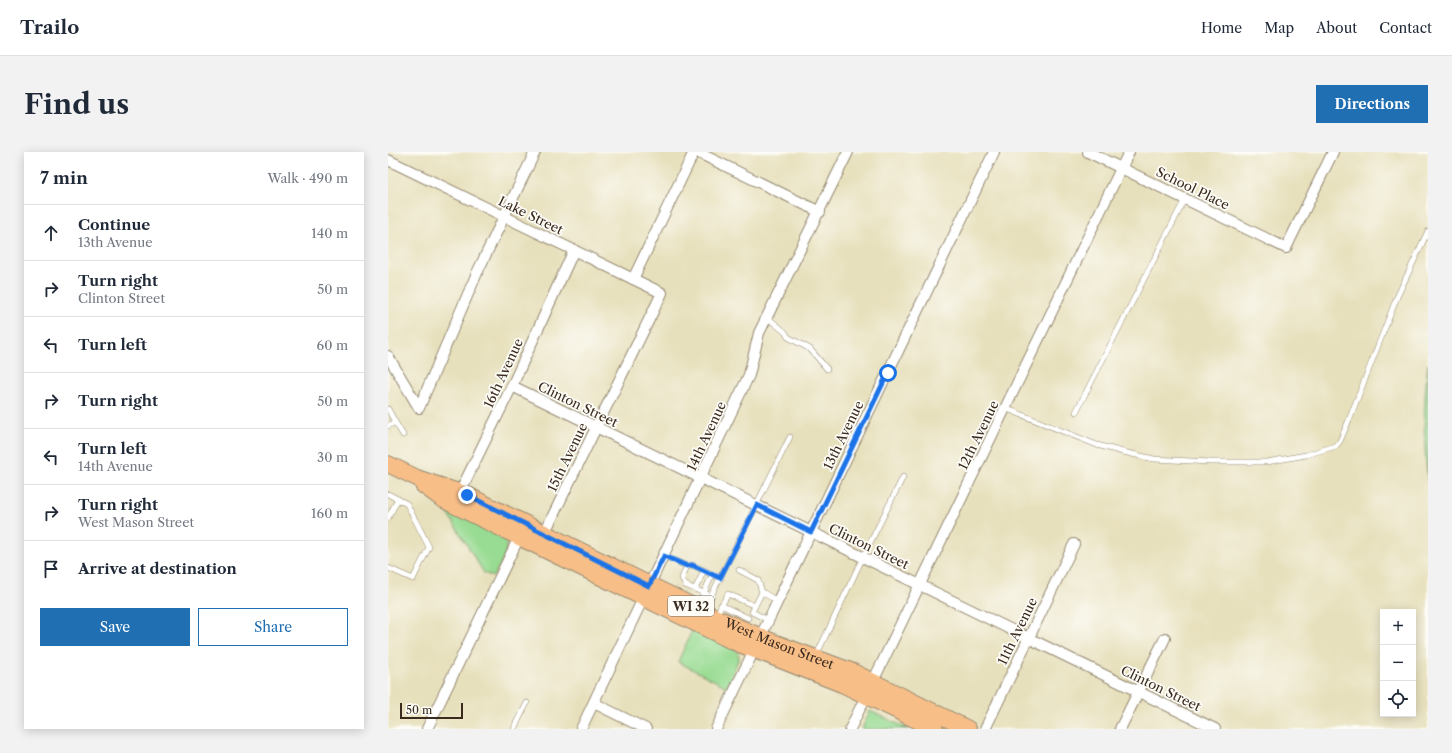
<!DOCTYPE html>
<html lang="en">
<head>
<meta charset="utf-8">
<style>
  body { margin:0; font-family:"Libre Caslon Text",serif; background:#f2f2f3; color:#1f2937 }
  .controls { position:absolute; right:12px; bottom:12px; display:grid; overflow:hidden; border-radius:0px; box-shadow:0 2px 10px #0003 }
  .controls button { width:36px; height:36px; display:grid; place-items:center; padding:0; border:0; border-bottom:1px solid #e0e1e3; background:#fff; color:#1f2937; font:20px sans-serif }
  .scale { position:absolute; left:12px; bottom:10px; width:63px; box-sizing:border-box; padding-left:4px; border:2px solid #3b2a1e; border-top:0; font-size:11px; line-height:14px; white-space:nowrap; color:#3b2a1e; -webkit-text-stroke:3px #fdfcf7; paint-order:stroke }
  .stop { position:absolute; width:12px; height:12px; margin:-9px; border:3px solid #1a73e8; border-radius:50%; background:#fff }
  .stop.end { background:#1a73e8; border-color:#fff; box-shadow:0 1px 4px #0008 }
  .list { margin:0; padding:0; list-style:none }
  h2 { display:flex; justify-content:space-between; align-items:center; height:52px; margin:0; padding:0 16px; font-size:17px }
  h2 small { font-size:13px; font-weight:400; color:#747a83 }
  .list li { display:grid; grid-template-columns:26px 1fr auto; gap:12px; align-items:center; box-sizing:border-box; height:56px; padding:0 16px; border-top:1px solid #e0e1e3 }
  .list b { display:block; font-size:15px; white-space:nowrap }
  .list p { margin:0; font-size:13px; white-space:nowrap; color:#747a83 }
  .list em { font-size:13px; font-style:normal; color:#747a83 }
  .actions { display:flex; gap:8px; padding:12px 16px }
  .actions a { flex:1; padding:9px 0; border:1px solid #1f6fb2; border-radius:0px; text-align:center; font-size:14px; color:#1f6fb2 }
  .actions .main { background:#1f6fb2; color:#fff }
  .icon { flex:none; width:22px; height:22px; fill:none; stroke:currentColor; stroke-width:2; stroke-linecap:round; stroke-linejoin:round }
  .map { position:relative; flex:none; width:1040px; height:577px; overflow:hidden; border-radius:0px }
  header { display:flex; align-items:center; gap:24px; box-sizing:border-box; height:56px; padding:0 20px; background:#fff; border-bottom:1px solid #e0e1e3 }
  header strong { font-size:19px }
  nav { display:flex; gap:22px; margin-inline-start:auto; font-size:14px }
  .intro { display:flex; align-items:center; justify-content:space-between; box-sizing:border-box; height:96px; padding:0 24px }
  h1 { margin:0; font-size:28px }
  .button { padding:10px 18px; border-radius:0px; background:#1f6fb2; color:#fff; font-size:14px; font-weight:700 }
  main { display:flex; gap:24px; padding:0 24px }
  aside { flex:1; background:#fff; border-radius:0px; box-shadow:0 2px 10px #0003 }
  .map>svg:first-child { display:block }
</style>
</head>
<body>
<header>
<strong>Trailo</strong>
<nav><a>Home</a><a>Map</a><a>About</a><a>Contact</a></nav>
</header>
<div class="intro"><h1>Find us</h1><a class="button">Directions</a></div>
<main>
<aside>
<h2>7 min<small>Walk · 490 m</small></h2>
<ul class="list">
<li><svg class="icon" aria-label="ahead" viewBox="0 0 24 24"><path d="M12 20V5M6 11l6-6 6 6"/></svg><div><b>Continue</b><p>13th Avenue</p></div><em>140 m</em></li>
<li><svg class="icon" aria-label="right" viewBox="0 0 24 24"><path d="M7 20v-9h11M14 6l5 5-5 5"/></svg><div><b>Turn right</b><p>Clinton Street</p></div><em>50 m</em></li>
<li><svg class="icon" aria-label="left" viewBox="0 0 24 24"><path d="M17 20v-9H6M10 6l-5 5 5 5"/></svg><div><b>Turn left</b></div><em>60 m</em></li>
<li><svg class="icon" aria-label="right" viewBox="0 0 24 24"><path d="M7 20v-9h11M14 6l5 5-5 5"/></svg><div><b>Turn right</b></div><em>50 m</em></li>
<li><svg class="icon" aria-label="left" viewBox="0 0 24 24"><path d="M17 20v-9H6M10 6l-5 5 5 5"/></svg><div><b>Turn left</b><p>14th Avenue</p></div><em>30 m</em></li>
<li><svg class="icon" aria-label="right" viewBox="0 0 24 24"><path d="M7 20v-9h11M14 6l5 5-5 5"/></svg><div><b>Turn right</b><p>West Mason Street</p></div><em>160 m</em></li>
<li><svg class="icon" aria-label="arrive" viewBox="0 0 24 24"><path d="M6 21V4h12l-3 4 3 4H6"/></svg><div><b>Arrive at destination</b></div></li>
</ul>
<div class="actions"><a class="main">Save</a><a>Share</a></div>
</aside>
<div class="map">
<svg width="1040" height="577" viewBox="0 0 1040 577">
  <rect width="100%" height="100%" fill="#fdfcf7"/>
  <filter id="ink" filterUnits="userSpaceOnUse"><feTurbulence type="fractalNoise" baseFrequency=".025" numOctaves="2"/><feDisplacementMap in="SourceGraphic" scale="8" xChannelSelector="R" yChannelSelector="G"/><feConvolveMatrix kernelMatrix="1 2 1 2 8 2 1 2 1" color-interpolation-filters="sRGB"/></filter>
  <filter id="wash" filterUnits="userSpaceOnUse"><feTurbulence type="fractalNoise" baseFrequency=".012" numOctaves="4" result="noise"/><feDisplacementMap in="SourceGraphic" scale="16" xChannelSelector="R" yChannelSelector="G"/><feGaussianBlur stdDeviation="0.9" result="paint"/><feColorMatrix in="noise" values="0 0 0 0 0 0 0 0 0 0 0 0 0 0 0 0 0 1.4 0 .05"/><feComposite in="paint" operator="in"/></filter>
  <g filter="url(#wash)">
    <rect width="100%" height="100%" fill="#e7e0bc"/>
    <g fill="#98db92" stroke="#6a8258">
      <path d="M1040,212V330C1035,291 1035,251 1040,212Z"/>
      <path d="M54,352L117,386C122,399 111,414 105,425L96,421Z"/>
      <path d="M305,476L349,499L351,504L350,508L339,535L290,510Z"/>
      <path d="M482,559L521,577H474Z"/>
    </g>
  </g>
  <g filter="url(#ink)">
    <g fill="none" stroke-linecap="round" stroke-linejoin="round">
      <g stroke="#91856d" stroke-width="6">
        <g id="service">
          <path d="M379,165L397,180L400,185L422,197L439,217"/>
          <path d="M617,256L709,293L735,300L766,307L822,310H879L918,303L948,294L952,289L961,268L1009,145L1040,79"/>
          <path d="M0,257L7,270L0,274"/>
          <path d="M688,260L797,47"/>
          <path d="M7,270L15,283"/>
          <path d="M0,342L19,352L41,395L25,427L0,416"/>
          <path d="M0,366L10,347"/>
          <path d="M276,404L299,414L294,426L297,433L316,441L309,455"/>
          <path d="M299,414L304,413L333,426"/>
          <path d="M351,418L370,428L374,440"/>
          <path d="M307,437L316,419"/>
          <path d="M324,444L316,441L324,423"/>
          <path d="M333,453L360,466"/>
          <path d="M367,454L364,460L380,468"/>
          <path d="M316,458L402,285"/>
          <path d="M328,463L340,442L367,454L374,440L389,449"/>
          <path d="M428,504L475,405L515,325"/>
          <path d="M126,577L139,551"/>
        </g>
      </g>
      <g stroke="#91856d" stroke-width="12">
        <g id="minor">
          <path d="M309,0L432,60"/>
          <path d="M700,0L898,96L945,0"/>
          <path d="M0,8L274,141L154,386"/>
          <path d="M245,127L306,0"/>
          <path d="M0,204L31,256L89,121L147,0"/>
          <path d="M124,234L827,577"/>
          <path d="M70,344L124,234L186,98"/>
          <path d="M206,551L258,577"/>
          <path d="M39,577L133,381"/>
          <path d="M193,577L361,223L371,181L460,0"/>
          <path d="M328,577L606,0"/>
          <path d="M462,577L741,0"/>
          <path d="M597,577L686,392"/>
          <path d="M732,577L777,486"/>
        </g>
      </g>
      <g stroke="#91856d" stroke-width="18">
        <g id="primary">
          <path id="s1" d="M0,312L29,326L79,343L327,465L385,490L465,520L580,577"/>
          <path d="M35,333L54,347L82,361L344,489L454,532L547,577"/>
        </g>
      </g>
      <use href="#service" stroke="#fff" stroke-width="5"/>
      <use href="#minor" stroke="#fff" stroke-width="10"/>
      <use href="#primary" stroke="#f7be88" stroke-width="16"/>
    </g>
  </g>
  <g fill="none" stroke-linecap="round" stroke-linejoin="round" filter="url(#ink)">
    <path stroke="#1a73e8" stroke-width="5" d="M79,343L261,434L276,404L299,414L304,413L332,426L369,353L423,380L500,221"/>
  </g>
  <g text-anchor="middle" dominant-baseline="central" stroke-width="3.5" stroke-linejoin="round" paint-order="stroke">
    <rect fill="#fdfcf7" stroke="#75695f" stroke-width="1" x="280" y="444" width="46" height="20" rx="3"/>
    <g font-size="12" font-weight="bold" fill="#3b2a1e">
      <text x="303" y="454">WI 32</text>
    </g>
    <g font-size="13" fill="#3b2a1e" stroke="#fdfcf7">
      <text transform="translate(805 36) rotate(26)">School Place</text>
      <text transform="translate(143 63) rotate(26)">Lake Street</text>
      <text transform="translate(115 221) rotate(-65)">16th Avenue</text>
      <text transform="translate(190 252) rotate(26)">Clinton Street</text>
      <text transform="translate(455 283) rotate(-64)">13th Avenue</text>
      <text transform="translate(590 283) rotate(-64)">12th Avenue</text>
      <text transform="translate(318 284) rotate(-65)">14th Avenue</text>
      <text transform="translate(179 305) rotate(-64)">15th Avenue</text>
      <text transform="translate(481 394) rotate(26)">Clinton Street</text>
      <text transform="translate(629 479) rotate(-64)">11th Avenue</text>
      <text stroke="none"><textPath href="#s1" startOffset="431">West Mason Street</textPath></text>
      <text transform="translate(773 536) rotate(26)">Clinton Street</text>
    </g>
  </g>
</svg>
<div class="controls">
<button>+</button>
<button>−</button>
<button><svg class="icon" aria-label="locate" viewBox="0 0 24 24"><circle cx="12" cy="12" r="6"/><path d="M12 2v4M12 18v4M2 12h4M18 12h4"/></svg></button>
</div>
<div class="scale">50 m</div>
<div class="stop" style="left:500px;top:221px"></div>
<div class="stop end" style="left:79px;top:343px"></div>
</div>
</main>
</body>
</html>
